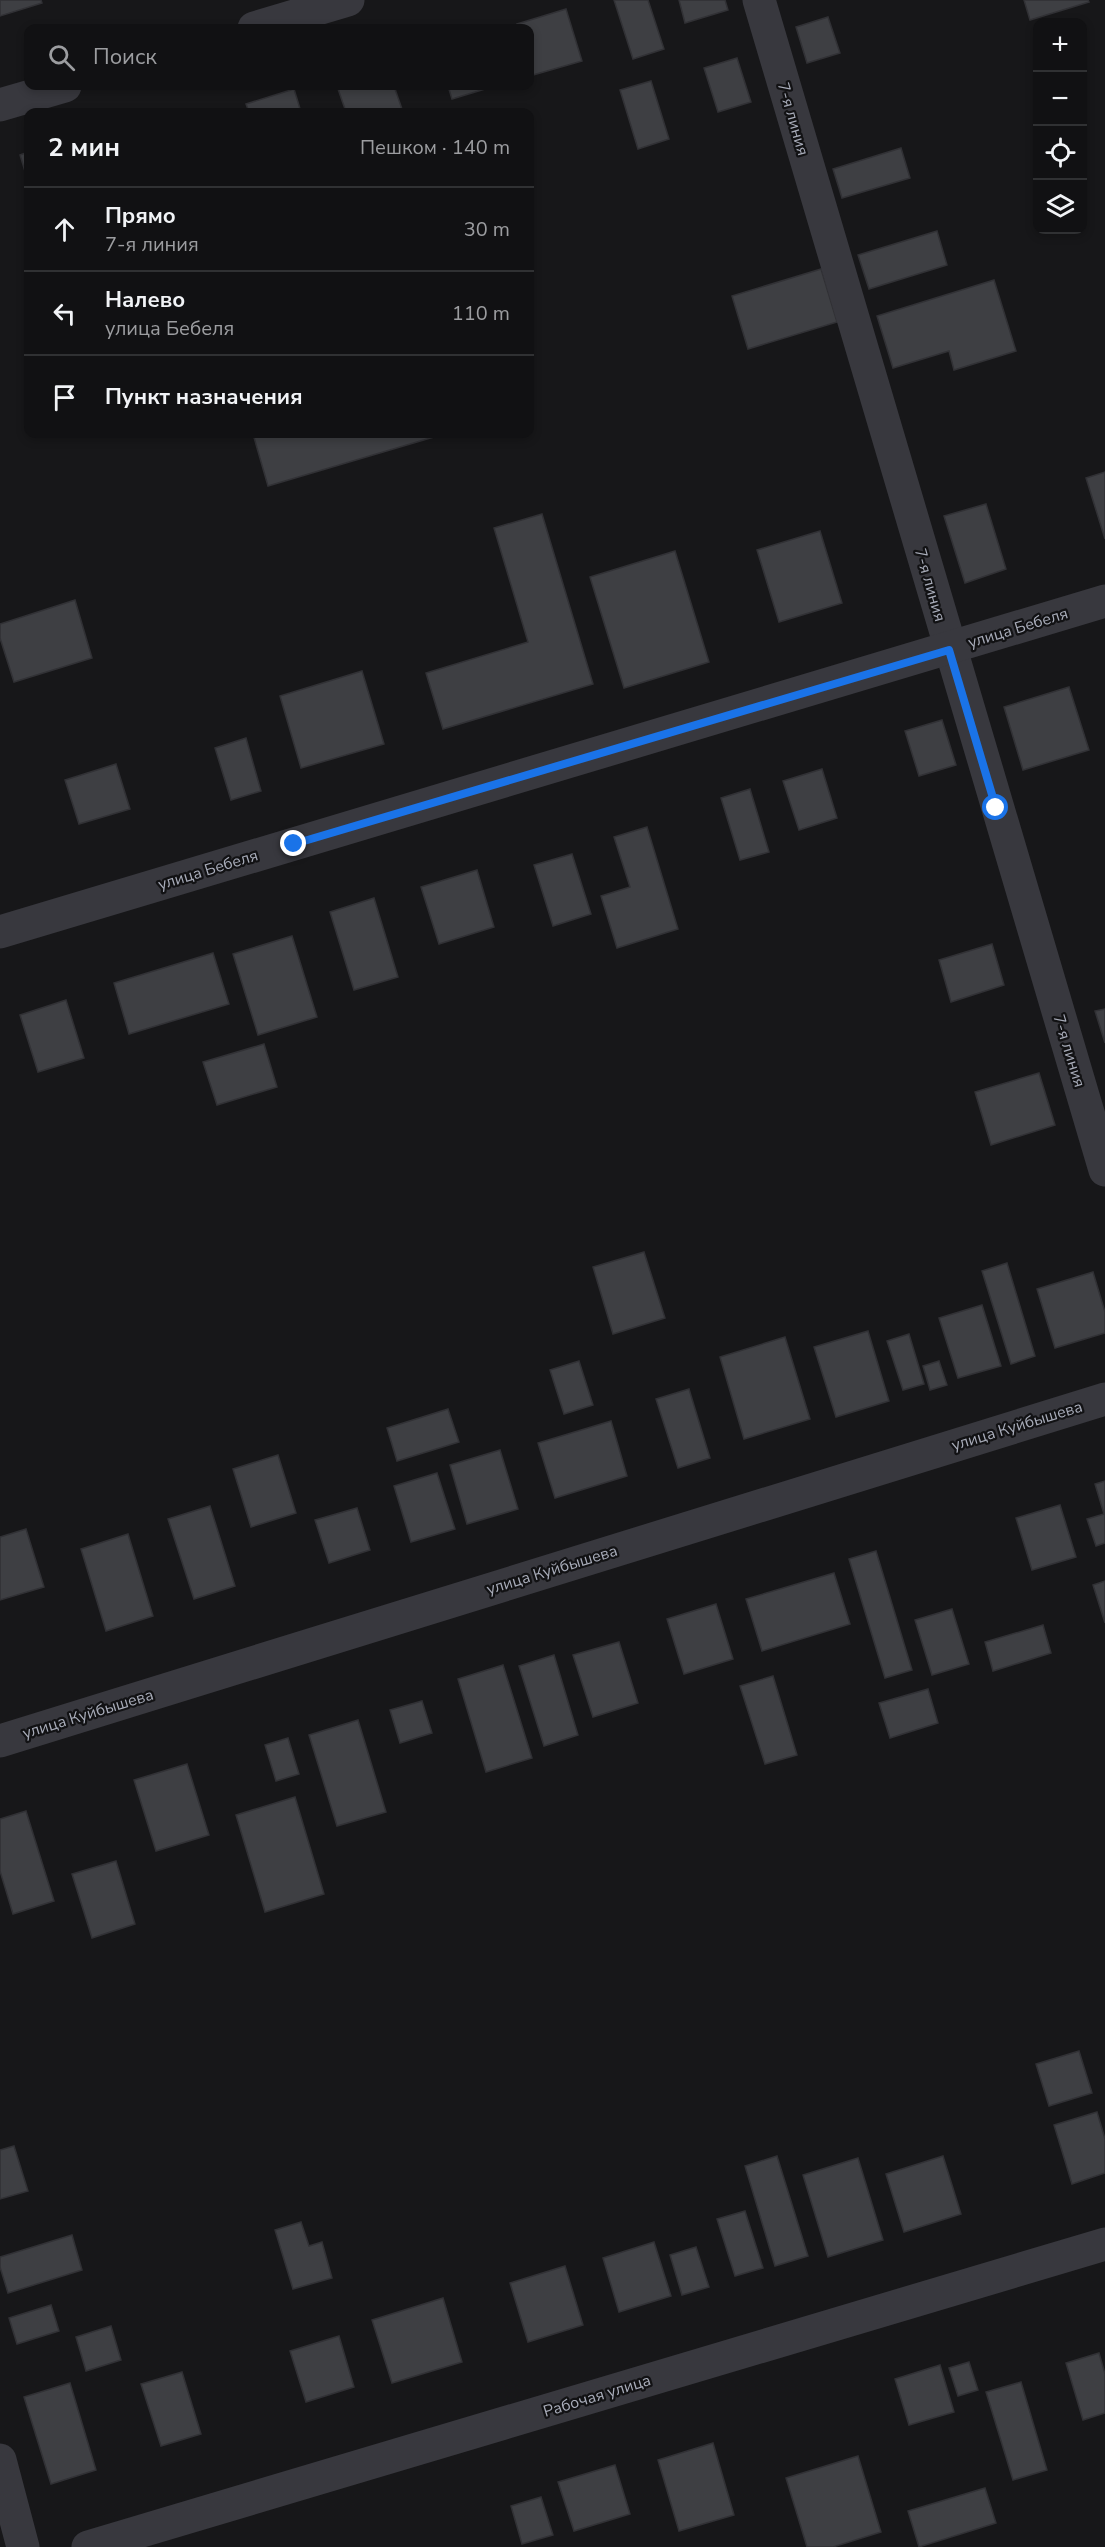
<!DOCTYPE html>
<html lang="ru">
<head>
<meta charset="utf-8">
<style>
  body { margin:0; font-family:"Nunito Sans",sans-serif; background:#1e1f21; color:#f1f3f6 }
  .controls { position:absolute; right:18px; top:18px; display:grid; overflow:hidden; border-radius:12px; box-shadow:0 3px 9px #0003 }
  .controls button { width:54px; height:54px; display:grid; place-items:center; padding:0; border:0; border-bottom:2px solid #303133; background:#111113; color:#f1f3f6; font:30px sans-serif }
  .stop { position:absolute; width:18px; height:18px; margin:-14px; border:4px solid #1a73e8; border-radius:50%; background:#fff }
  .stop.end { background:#1a73e8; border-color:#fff; box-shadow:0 2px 6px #0008 }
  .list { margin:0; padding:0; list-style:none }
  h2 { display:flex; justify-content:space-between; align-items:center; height:78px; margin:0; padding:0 24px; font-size:26px }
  h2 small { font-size:20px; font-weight:400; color:#9c9da0 }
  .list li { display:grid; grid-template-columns:39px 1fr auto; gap:18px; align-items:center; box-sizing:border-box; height:84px; padding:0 24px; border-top:2px solid #303133 }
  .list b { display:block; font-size:22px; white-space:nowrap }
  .list p { margin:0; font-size:20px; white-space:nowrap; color:#9c9da0 }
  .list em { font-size:20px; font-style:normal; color:#9c9da0 }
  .icon { flex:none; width:33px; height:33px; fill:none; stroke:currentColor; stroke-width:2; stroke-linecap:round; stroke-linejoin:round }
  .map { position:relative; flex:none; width:1105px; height:2547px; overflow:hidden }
  .search { position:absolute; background:#111113; box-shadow:0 3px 9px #0003; left:24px; top:24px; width:510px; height:66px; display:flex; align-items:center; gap:15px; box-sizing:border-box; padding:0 21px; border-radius:12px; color:#9c9da0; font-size:22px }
  .panel { position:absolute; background:#111113; box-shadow:0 3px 9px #0003; left:24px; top:108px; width:510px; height:330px; border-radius:12px }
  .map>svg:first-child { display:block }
</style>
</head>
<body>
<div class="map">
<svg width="1105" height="2547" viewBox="0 0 1105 2547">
  <rect width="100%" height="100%" fill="#171719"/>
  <g fill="#3e3f43" stroke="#313135" stroke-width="1.5">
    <path d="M0,0H41L42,3L0,16Z"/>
    <path d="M614,0H648L664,49L633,59Z"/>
    <path d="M679,0H725L728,10L685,23Z"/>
    <path d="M1024,0H1088L1089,2L1030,20Z"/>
    <path d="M566,9L582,61L533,75L530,64V28H519L517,24Z"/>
    <path d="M828,17L840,53L807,63L796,27Z"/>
    <path d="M737,58L751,102L718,112L704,68Z"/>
    <path d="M651,81L669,139L638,149L620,90Z"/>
    <path d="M337,86H394L403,112H346Z"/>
    <path d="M448,86H495L452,99Z"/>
    <path d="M294,89L301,112H249L246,104Z"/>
    <path d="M901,148L910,178L842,198L833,169Z"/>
    <path d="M28,152V181L20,155Z"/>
    <path d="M937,231L947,265L869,289L858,255Z"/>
    <path d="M821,269L837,322L748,349L732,296Z"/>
    <path d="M994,280L1016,351L954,370L949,351L893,368L877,316Z"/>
    <path d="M253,434H444L268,486Z"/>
    <path d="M1105,472V539L1086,478Z"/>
    <path d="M986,504L1006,569L965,583L944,516Z"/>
    <path d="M542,514L593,684L443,729L426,673L528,642L494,528Z"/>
    <path d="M820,531L842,603L779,622L757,550Z"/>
    <path d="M675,551L709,662L624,688L590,577Z"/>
    <path d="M75,600L92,658L14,682L0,638V624Z"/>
    <path d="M362,671L384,744L301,768L280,696Z"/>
    <path d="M1069,687L1089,750L1023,770L1004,707Z"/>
    <path d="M942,720L956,765L919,776L905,731Z"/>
    <path d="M246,738L261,791L231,800L215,748Z"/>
    <path d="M116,764L130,809L79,824L65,780Z"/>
    <path d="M822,769L837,818L799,830L783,781Z"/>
    <path d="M750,789L769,852L740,860L721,798Z"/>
    <path d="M647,827L678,929L617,948L601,896L630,887L614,837Z"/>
    <path d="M572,854L591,914L553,926L534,865Z"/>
    <path d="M477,870L494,927L439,944L421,887Z"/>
    <path d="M374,898L398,977L354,990L330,912Z"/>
    <path d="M292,936L317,1017L258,1035L233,954Z"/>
    <path d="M992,944L1004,985L951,1002L939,960Z"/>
    <path d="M213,953L229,1004L129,1034L114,983Z"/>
    <path d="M66,1000L84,1058L38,1072L20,1015Z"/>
    <path d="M1105,1009V1043L1095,1011Z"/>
    <path d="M264,1044L277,1087L217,1105L203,1062Z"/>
    <path d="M1039,1073L1055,1125L991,1145L975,1092Z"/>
    <path d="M644,1252L665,1318L613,1334L593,1267Z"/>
    <path d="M1007,1263L1035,1356L1011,1364L982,1271Z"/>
    <path d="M1093,1272L1105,1312V1333L1055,1348L1037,1289Z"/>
    <path d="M982,1305L1001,1366L958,1378L939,1318Z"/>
    <path d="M868,1331L889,1401L836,1417L814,1347Z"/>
    <path d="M909,1334L924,1384L903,1390L887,1341Z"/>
    <path d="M785,1337L810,1419L744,1439L720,1357Z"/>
    <path d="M579,1361L593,1405L564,1414L550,1370Z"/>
    <path d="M939,1361L947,1385L930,1390L923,1366Z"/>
    <path d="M689,1389L710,1458L678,1468L656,1399Z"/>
    <path d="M448,1409L459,1442L397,1461L387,1428Z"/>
    <path d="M611,1421L627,1476L555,1498L538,1443Z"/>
    <path d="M500,1450L518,1509L467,1524L450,1465Z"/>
    <path d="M278,1455L296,1513L251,1527L233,1469Z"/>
    <path d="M437,1473L455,1529L411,1542L394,1486Z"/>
    <path d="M1105,1481V1543L1096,1546L1087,1519L1104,1514L1095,1484Z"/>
    <path d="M1060,1505L1076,1557L1032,1570L1016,1518Z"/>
    <path d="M210,1506L235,1586L194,1599L168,1519Z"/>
    <path d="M357,1508L370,1550L329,1563L315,1520Z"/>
    <path d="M26,1529L44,1587L0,1600V1537Z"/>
    <path d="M128,1534L153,1616L106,1631L81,1549Z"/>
    <path d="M876,1551L912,1670L885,1678L849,1559Z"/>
    <path d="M834,1573L850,1624L762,1651L746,1599Z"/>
    <path d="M1105,1581V1623L1093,1585Z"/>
    <path d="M716,1604L733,1659L684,1674L667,1619Z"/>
    <path d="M952,1609L969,1664L932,1675L915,1620Z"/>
    <path d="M1043,1625L1051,1653L993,1671L985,1642Z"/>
    <path d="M619,1642L638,1703L593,1717L573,1655Z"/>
    <path d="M554,1655L578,1735L544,1746L519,1666Z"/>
    <path d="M503,1665L532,1758L486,1772L458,1679Z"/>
    <path d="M773,1676L797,1755L765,1764L740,1686Z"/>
    <path d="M928,1689L938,1723L890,1738L879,1703Z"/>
    <path d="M422,1701L432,1733L400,1743L390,1710Z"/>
    <path d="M358,1720L386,1812L337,1826L309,1735Z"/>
    <path d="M288,1738L299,1774L276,1781L265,1745Z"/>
    <path d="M187,1764L209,1835L156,1851L134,1780Z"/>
    <path d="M295,1797L324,1894L265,1912L236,1815Z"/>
    <path d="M26,1811L54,1901L13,1914L0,1871V1819Z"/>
    <path d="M116,1861L135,1924L92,1938L72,1874Z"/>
    <path d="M1079,2051L1092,2093L1049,2106L1036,2064Z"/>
    <path d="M1097,2112L1105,2139V2173L1072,2184L1054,2125Z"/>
    <path d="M14,2146L28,2191L0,2199V2150Z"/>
    <path d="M777,2156L808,2256L775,2266L745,2166Z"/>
    <path d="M943,2156L961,2214L904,2232L886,2174Z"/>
    <path d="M858,2158L883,2240L828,2257L803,2175Z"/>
    <path d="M745,2211L763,2268L735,2276L717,2219Z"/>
    <path d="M301,2222L309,2246L322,2242L332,2278L293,2289L275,2230Z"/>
    <path d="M72,2235L82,2270L8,2293L0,2267V2257Z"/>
    <path d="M654,2242L671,2296L619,2312L603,2258Z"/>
    <path d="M696,2247L709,2287L682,2295L670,2255Z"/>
    <path d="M565,2266L583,2325L528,2342L510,2283Z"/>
    <path d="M443,2298L462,2362L392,2383L372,2320Z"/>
    <path d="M51,2305L59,2331L17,2344L9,2318Z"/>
    <path d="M111,2326L121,2360L86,2371L76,2337Z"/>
    <path d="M339,2336L354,2387L306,2402L290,2351Z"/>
    <path d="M1099,2353L1105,2374V2413L1083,2420L1066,2363Z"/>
    <path d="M969,2362L978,2390L958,2396L949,2368Z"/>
    <path d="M940,2365L954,2412L909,2425L895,2379Z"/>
    <path d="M182,2372L201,2434L161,2446L141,2384Z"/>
    <path d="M1021,2382L1047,2470L1013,2480L986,2392Z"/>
    <path d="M70,2383L96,2470L51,2484L24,2397Z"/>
    <path d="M713,2443L734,2515L679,2531L658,2460Z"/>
    <path d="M858,2456L881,2532L833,2547H807L786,2478Z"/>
    <path d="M615,2465L630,2514L574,2531L558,2482Z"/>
    <path d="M985,2488L996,2523L919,2547L908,2511Z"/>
    <path d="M541,2497L553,2535L522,2544L511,2506Z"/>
  </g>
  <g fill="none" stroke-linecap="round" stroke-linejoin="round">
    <g stroke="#38383e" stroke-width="33">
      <path d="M759,0L1105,1170"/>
      <path d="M254,28L348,0"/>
      <path d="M0,105L65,86"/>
      <path d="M0,932L1105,601"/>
      <path d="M0,1741L1105,1399"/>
      <path d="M0,2460L23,2547"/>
      <path d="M88,2547L1105,2244"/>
    </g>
  </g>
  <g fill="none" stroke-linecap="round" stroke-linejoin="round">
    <path stroke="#1a73e8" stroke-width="8" d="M294,844L949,650L996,808"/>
  </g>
  <g text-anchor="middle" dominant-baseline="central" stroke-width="4.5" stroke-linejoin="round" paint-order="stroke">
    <g font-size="16" fill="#a8acb9" stroke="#121214">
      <text transform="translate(793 119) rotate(74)">7-я линия</text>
      <text transform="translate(930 585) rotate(74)">7-я линия</text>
      <text transform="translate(1018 628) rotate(-17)">улица Бебеля</text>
      <text transform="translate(208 870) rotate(-17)">улица Бебеля</text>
      <text transform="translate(1069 1051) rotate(73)">7-я линия</text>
      <text transform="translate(1017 1426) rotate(-17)">улица Куйбышева</text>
      <text transform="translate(552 1570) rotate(-17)">улица Куйбышева</text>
      <text transform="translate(88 1714) rotate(-17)">улица Куйбышева</text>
      <text transform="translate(597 2396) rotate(-17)">Рабочая улица</text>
    </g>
  </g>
</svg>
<div class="controls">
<button>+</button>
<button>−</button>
<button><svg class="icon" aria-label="locate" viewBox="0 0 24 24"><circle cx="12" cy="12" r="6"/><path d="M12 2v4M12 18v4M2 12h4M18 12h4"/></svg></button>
<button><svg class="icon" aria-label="layers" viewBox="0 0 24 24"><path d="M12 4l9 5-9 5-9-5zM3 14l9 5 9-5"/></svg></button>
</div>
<div class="stop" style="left:996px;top:808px"></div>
<div class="stop end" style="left:294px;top:844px"></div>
<div class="search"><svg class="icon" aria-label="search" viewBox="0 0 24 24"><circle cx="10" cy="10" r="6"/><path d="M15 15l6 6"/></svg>Поиск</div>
<section class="panel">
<h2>2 мин<small>Пешком · 140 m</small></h2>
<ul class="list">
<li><svg class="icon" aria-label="ahead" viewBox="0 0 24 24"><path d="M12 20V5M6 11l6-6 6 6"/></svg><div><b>Прямо</b><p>7-я линия</p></div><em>30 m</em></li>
<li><svg class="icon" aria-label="left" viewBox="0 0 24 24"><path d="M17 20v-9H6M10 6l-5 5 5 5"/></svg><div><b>Налево</b><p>улица Бебеля</p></div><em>110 m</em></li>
<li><svg class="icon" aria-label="arrive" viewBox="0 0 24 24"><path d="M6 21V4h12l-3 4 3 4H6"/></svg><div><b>Пункт назначения</b></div></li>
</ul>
</section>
</div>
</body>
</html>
